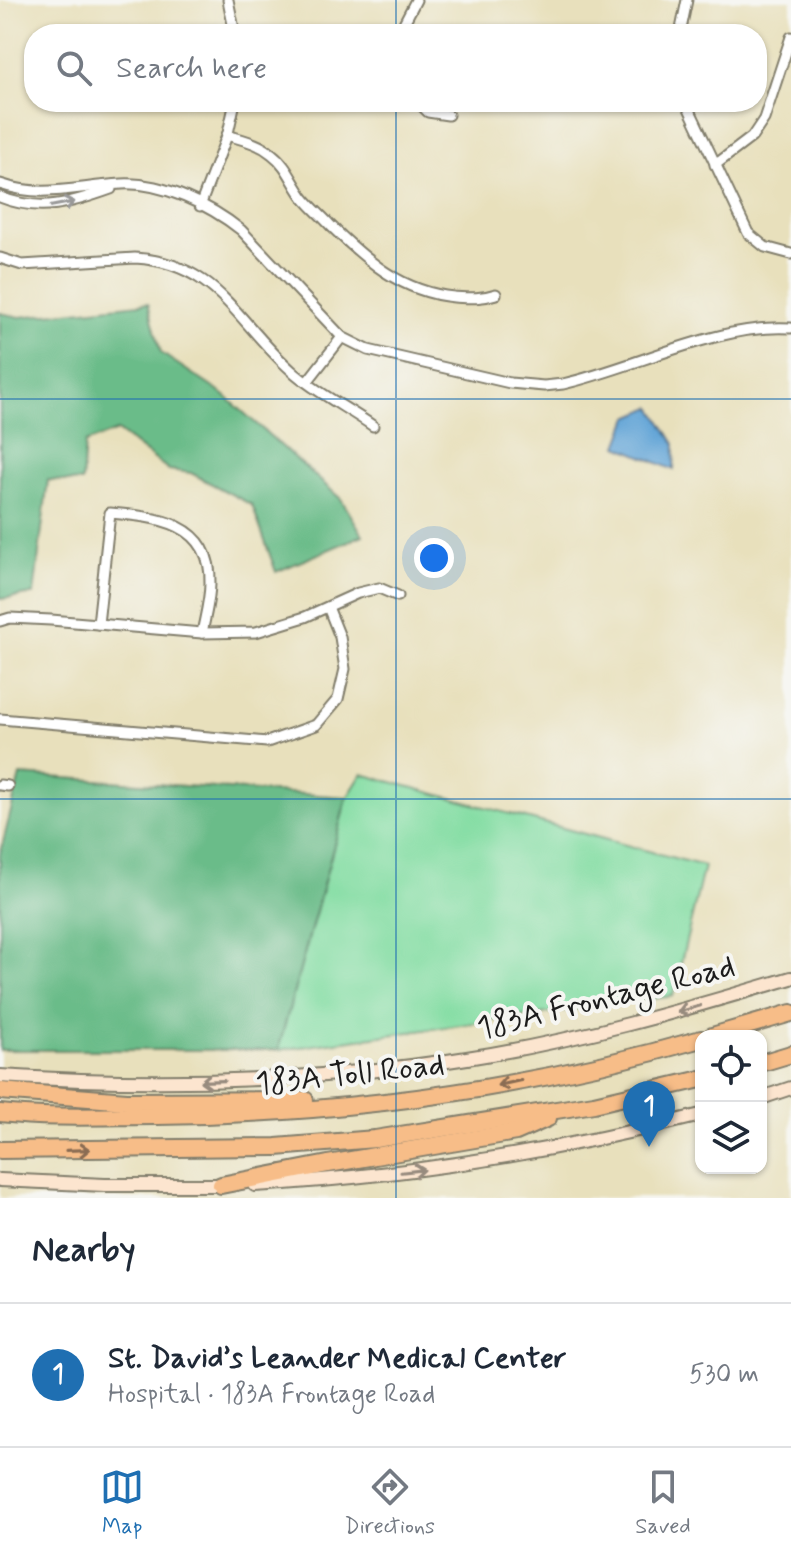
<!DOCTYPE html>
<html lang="en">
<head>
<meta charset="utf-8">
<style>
  body { margin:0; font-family:Mynerve,sans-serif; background:#f6f6f7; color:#1f2937 }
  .controls { position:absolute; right:24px; bottom:24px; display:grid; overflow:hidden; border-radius:16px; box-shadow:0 2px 6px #0004 }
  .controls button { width:72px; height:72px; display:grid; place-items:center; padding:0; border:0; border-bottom:2px solid #e0e1e3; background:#fff; color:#1f2937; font:40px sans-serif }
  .you { position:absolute; left:434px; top:558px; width:28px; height:28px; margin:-20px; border:6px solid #fff; border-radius:50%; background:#1a73e8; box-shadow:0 0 0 12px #1a73e833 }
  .badge { display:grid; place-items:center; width:52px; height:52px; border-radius:50%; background:#1f6fb2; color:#fff; font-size:26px; font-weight:700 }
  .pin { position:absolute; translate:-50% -66px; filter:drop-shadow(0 2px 4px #0008) }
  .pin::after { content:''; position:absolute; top:42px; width:28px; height:24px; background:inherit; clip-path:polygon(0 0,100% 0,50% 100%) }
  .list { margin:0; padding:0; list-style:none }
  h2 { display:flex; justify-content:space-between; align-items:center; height:104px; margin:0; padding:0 32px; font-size:34px }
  h2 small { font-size:26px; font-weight:400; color:#747a83 }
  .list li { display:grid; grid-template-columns:52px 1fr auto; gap:24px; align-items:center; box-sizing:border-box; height:144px; padding:0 32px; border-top:2px solid #e0e1e3 }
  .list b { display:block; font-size:30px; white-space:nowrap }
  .list p { margin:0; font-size:26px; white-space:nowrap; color:#747a83 }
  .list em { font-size:26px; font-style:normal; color:#747a83 }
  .icon { flex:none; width:44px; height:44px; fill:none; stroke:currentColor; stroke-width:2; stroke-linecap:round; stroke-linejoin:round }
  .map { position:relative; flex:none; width:791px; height:1198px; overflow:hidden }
  .search { position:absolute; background:#fff; box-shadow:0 2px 6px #0004; left:24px; right:24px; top:24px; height:88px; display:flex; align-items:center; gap:20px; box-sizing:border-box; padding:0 28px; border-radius:32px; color:#747a83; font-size:30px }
  .sheet { height:248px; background:#fff }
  nav { display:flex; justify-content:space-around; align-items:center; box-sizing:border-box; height:112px; border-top:2px solid #e0e1e3; background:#fff; font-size:22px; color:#747a83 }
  nav a { display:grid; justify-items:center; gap:4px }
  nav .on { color:#1f6fb2 }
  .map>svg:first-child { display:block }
</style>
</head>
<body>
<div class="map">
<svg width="791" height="1198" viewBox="0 0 791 1198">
  <rect width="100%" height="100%" fill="#f6f6f2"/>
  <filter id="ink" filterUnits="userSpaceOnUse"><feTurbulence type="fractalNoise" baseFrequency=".0125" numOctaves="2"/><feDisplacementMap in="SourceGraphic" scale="16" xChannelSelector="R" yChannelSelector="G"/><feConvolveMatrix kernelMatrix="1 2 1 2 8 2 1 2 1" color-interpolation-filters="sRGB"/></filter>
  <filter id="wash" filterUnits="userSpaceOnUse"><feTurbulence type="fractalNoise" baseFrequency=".006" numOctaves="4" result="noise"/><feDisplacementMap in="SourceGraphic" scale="32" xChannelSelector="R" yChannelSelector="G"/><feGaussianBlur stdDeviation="1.8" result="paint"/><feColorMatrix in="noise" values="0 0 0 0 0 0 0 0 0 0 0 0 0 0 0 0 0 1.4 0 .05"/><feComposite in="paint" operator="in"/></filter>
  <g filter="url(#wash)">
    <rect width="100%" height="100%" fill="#e8e0bc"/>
    <path fill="#83dda3" stroke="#507c60" stroke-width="2" d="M362,774L704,866L673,996L278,1050L347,798Z"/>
    <g fill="#6abc89" stroke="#436c52" stroke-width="2">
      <path d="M148,303L161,353L224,395L341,499L363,535L276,572L252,505L191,473L169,470L117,431L85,443L82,482L48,480L34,594L0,599V313L20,317Z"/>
      <path d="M20,775L347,797L278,1050H0V854Z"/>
    </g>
    <path fill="#63a5d7" stroke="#40607a" stroke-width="2" d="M652,407L675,444L674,470L618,446L629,417Z"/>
  </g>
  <g filter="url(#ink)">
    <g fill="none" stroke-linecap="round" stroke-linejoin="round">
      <g stroke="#827e6c" stroke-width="13">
        <g id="minor">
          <path d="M228,0L235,34"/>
          <path d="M402,34L404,23L416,0"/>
          <path d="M680,34L687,0"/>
          <path d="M418,102L428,112L448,115"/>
          <path d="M686,102L748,233L765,247L791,254"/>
          <path d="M227,135C243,140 259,143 272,154C287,165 293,184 304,198C312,208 322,216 330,225C366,260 401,292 454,297C470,298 481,299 496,294"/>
          <path d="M715,165L752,137L764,119L791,37"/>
          <path d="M0,184C43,199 78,186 122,184C162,182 210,205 241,230L342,337L368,350L510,383L544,386L563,384C634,368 719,323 791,328"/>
          <path d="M0,197C40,213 72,203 111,189"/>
          <path d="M200,206L228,133L235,102"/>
          <path d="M0,258L22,265L135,258C217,263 236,321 291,370C315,392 346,407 373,426"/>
          <path d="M307,382L342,337"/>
          <path d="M0,621L10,618L51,620L202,633L256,632L305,617L358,593L379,588L398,596"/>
          <path d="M98,624L110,513C156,517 212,522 210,583C210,600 205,617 202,633"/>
          <path d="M0,719L267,742L316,725L338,699L345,669L340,637L328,607"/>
          <path d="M0,785L8,786"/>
        </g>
      </g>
      <g stroke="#827e6c" stroke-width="16">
        <g id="secondary">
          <path d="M0,1076C156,1086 312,1083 467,1058C577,1041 684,1010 791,978"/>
          <path d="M761,1098L791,1088"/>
          <path d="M0,1180L105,1185H229"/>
          <path d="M255,1185C406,1176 554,1152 701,1115"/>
        </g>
      </g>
      <g stroke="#827e6c" stroke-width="20">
        <g id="motorway">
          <path d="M712,1036L791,1013"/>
          <path d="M761,1063L791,1054"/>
          <path d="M0,1091L127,1101L305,1100"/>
          <path d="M0,1113C52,1119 105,1116 157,1116C341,1114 524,1090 701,1039"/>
          <path d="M0,1150L276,1147L375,1139L594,1104L701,1079"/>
          <path d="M221,1185L328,1164L516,1132L548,1118"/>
        </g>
      </g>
      <use href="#minor" stroke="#fff" stroke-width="9"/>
      <use href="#secondary" stroke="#fce5cf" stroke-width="12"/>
      <use href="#motorway" stroke="#f7bd88" stroke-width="16"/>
    </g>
    <defs><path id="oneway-shaft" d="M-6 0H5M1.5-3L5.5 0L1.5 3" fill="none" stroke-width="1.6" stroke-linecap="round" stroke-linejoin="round" transform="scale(2)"/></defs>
    <use stroke="#999" href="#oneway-shaft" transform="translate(63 204) rotate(-11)"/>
    <g stroke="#978b7e">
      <use href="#oneway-shaft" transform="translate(689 1009) rotate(164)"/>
      <use href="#oneway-shaft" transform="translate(212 1081) rotate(178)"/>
      <use href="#oneway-shaft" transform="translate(413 1171) rotate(-6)"/>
    </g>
    <g stroke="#8a6c52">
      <use href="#oneway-shaft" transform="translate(509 1083) rotate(168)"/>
      <use href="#oneway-shaft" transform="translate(78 1150) rotate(-2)"/>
    </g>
  </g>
  <path fill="none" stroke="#1f6fb2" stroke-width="2" stroke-opacity="0.55" d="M396,0V34M396,102V1198M0,399H791M0,799H791"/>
  <g text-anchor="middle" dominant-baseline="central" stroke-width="8" stroke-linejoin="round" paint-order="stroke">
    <g font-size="32" fill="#1c1c1c" stroke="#f6f6f2">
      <text transform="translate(606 998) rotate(-14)">183A Frontage Road</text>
      <text transform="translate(350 1075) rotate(-6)">183A Toll Road</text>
    </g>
  </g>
</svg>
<div class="controls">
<button><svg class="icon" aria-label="locate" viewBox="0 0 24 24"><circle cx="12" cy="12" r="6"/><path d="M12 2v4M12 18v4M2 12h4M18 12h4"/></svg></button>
<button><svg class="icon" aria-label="layers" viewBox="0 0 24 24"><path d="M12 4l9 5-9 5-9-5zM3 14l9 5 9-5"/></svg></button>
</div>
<div class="you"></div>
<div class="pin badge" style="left:649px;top:1147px">1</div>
<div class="search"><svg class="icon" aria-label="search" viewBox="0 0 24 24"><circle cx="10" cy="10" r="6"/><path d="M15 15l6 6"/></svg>Search here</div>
</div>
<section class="sheet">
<h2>Nearby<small></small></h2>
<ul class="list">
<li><span class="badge">1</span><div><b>St. David’s Leander Medical Center</b><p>Hospital · 183A Frontage Road</p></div><em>530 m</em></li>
</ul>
</section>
<nav>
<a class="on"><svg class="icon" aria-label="map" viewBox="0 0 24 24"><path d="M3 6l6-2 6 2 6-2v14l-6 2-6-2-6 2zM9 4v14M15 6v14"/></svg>Map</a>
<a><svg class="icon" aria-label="directions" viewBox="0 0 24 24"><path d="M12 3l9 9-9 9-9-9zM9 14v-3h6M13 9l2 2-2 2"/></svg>Directions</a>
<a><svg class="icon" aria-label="saved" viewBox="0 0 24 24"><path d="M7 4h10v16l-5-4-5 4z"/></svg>Saved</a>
</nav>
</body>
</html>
